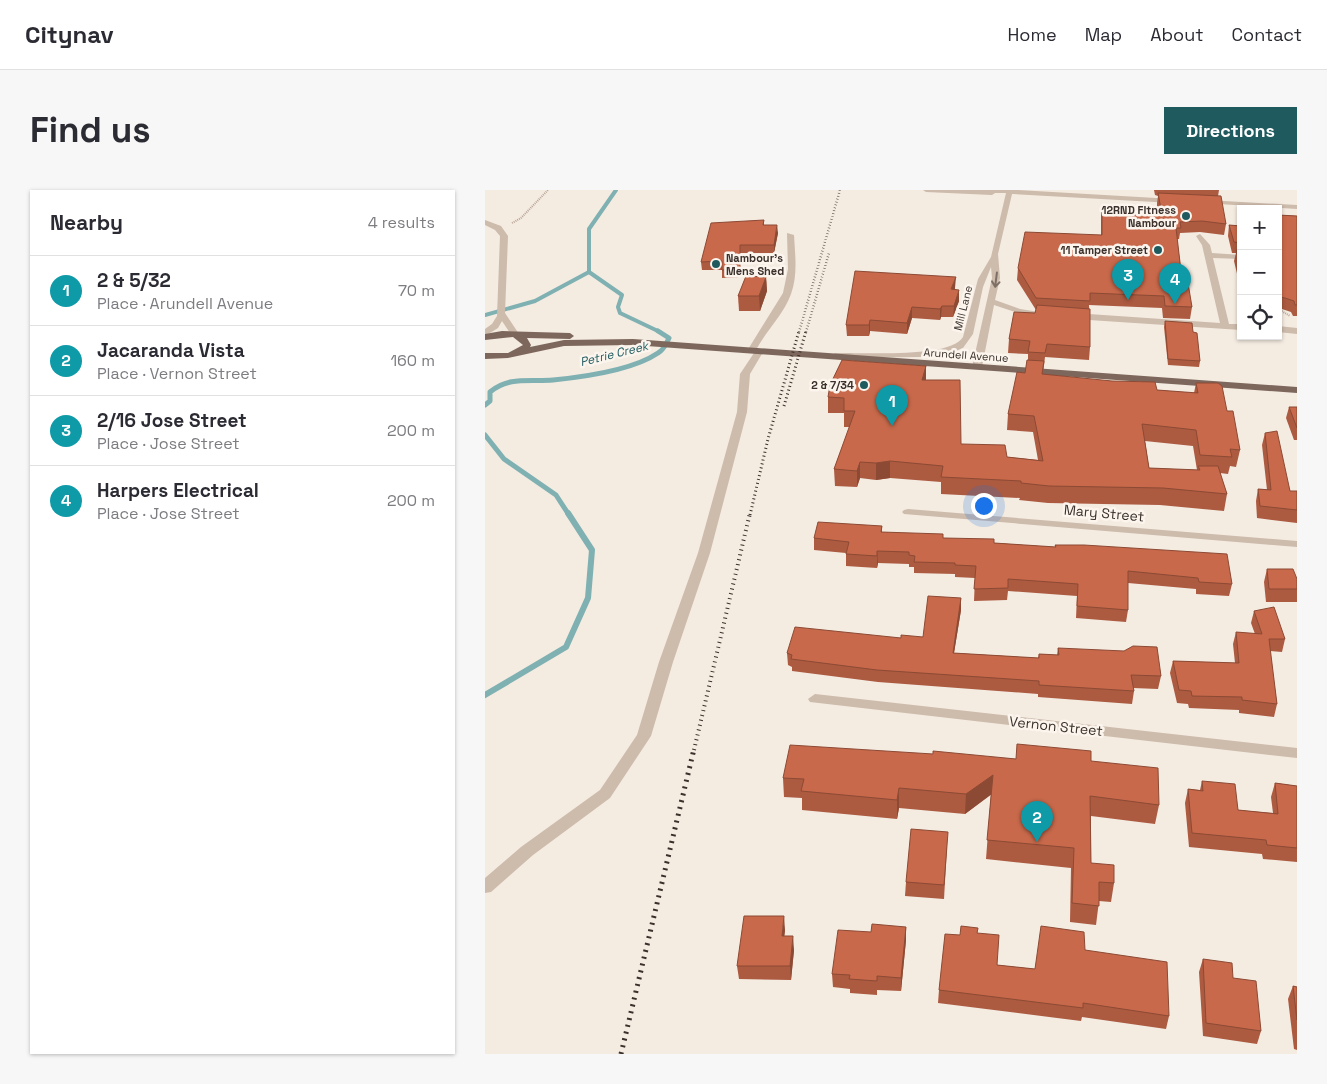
<!DOCTYPE html>
<html lang="en">
<head>
<meta charset="utf-8">
<style>
  body { margin:0; font-family:"Space Grotesk",sans-serif; background:#f7f7f7; color:#2b2b33 }
  .controls { position:absolute; right:15px; top:15px; display:grid; overflow:hidden; border-radius:0px; box-shadow:0 1px 4px #0004 }
  .controls button { width:45px; height:45px; display:grid; place-items:center; padding:0; border:0; border-bottom:1px solid #e1e1e2; background:#fff; color:#2b2b33; font:25px sans-serif }
  .you { position:absolute; left:498px; top:315px; width:18px; height:18px; margin:-12px; border:4px solid #fff; border-radius:50%; background:#1a73e8; box-shadow:0 0 0 8px #1a73e833 }
  .badge { display:grid; place-items:center; width:32px; height:32px; border-radius:50%; background:#1f5a5e; color:#fff; font-size:16px; font-weight:700 }
  .pin { position:absolute; translate:-50% -41px; filter:drop-shadow(0 1px 2px #0008) }
  .pin::after { content:''; position:absolute; top:26px; width:18px; height:15px; background:inherit; clip-path:polygon(0 0,100% 0,50% 100%) }
  .list { margin:0; padding:0; list-style:none }
  h2 { display:flex; justify-content:space-between; align-items:center; height:65px; margin:0; padding:0 20px; font-size:21px }
  h2 small { font-size:16px; font-weight:400; color:#7c7c81 }
  .list li { display:grid; grid-template-columns:32px 1fr auto; gap:15px; align-items:center; box-sizing:border-box; height:70px; padding:0 20px; border-top:1px solid #e1e1e2 }
  .list b { display:block; font-size:19px; white-space:nowrap }
  .list p { margin:0; font-size:16px; white-space:nowrap; color:#7c7c81 }
  .list em { font-size:16px; font-style:normal; color:#7c7c81 }
  .icon { flex:none; width:28px; height:28px; fill:none; stroke:currentColor; stroke-width:2; stroke-linecap:round; stroke-linejoin:round }
  .map { position:relative; flex:none; width:812px; height:864px; overflow:hidden; border-radius:0px }
  header { display:flex; align-items:center; gap:30px; box-sizing:border-box; height:70px; padding:0 25px; background:#fff; border-bottom:1px solid #e1e1e2 }
  header strong { font-size:24px }
  nav { display:flex; gap:28px; margin-inline-start:auto; font-size:18px }
  .intro { display:flex; align-items:center; justify-content:space-between; box-sizing:border-box; height:120px; padding:0 30px }
  h1 { margin:0; font-size:35px }
  .button { padding:12px 22px; border-radius:0px; background:#1f5a5e; color:#fff; font-size:18px; font-weight:700 }
  main { display:flex; gap:30px; padding:0 30px }
  aside { flex:1; background:#fff; border-radius:0px; box-shadow:0 1px 4px #0004 }
  .map>svg:first-child { display:block }
</style>
</head>
<body>
<header>
<strong>Citynav</strong>
<nav><a>Home</a><a>Map</a><a>About</a><a>Contact</a></nav>
</header>
<div class="intro"><h1>Find us</h1><a class="button">Directions</a></div>
<main>
<aside>
<h2>Nearby<small>4 results</small></h2>
<ul class="list">
<li><span class="badge" style="background:#0f9aa8">1</span><div><b>2 &amp; 5/32</b><p>Place · Arundell Avenue</p></div><em>70 m</em></li>
<li><span class="badge" style="background:#0f9aa8">2</span><div><b>Jacaranda Vista</b><p>Place · Vernon Street</p></div><em>160 m</em></li>
<li><span class="badge" style="background:#0f9aa8">3</span><div><b>2/16 Jose Street</b><p>Place · Jose Street</p></div><em>200 m</em></li>
<li><span class="badge" style="background:#0f9aa8">4</span><div><b>Harpers Electrical</b><p>Place · Jose Street</p></div><em>200 m</em></li>
</ul>
</aside>
<div class="map">
<svg width="812" height="864" viewBox="0 0 812 864">
  <rect width="100%" height="100%" fill="#f4ebe1"/>
  <g fill="none" stroke-linecap="round" stroke-linejoin="round">
    <g stroke="#7fb0b2" stroke-width="4">
      <path d="M131,0L104,39V82L137,105L133,117L135,123L175,142"/>
      <path d="M0,125L50,111L104,82"/>
    </g>
    <g stroke="#7fb0b2" stroke-width="5">
      <path d="M0,215L5,211V202C24,186 45,192 68,190C98,187 148,180 173,163C179,160 181,154 184,148L173,141"/>
      <path d="M0,245L19,269L71,305L84,325"/>
    </g>
    <path stroke="#7fb0b2" stroke-width="6" d="M0,505L81,457L103,408L107,360L83,323"/>
    <g stroke="#b9a596" stroke-width="2" stroke-dasharray="1 1" stroke-linecap="butt">
      <path d="M27,33L36,28L63,0"/>
      <path d="M795,120L805,126"/>
    </g>
    <g fill="#cdbbac" fill-rule="evenodd">
      <path d="M438,0H533L688,9L691,11L688,13L527,4L513,64L515,88L510,110L535,119L554,122V126L533,123L509,115L497,177L489,179L487,177L507,88L506,77L498,97L488,144L478,158L466,163L435,167L347,168L346,166L350,163C376,162 465,169 478,147L493,89L506,67L521,3H510L507,5L441,2Z"/>
      <path d="M721,10L812,15V19L719,13L718,12Z"/>
      <path d="M0,30L16,36L23,46L20,123L34,144L33,146H27L17,131L13,138L0,146V139L7,134L12,126L15,46L10,40L0,35Z"/>
      <path d="M302,43L309,45C310,64 313,85 306,104C299,124 281,141 271,160L278,162L265,184L262,222L225,363L188,472L166,546L125,608L48,665L6,702L0,703V688L36,657L115,600L152,545L174,472L213,363L252,222L255,184L269,163L262,161L298,103L303,79Z"/>
      <path d="M715,44L725,55L727,63L756,65V69L728,68L744,134H756V140L589,129L585,126L589,123L735,133L717,55L711,46Z"/>
      <path d="M793,136L812,138V144L793,142Z"/>
      <path d="M423,319L812,351V357L419,324L417,322L419,320Z"/>
      <path d="M330,504L812,558V568L325,512L323,509Z"/>
    </g>
    <path fill="#7d675c" fill-rule="evenodd" d="M17,141L85,143L89,146L85,149L42,148L46,155L45,157L79,150L148,149L812,197V203L148,155L79,156L23,168L0,169V163H23L38,155L28,147L0,150V144Z"/>
    <g stroke="#3b302b" stroke-width="2.5" stroke-dasharray="0.5 2.5" stroke-linecap="butt">
      <path d="M314,142L355,0"/>
      <path d="M321,142L344,63"/>
    </g>
    <g stroke="#3b302b" stroke-width="3" stroke-dasharray="1 3" stroke-linecap="butt">
      <path d="M299,216L321,141"/>
      <path d="M265,325L283,249L314,141"/>
    </g>
    <path stroke="#3b302b" stroke-width="4" stroke-dasharray="1 4" stroke-linecap="butt" d="M209,560L265,323"/>
    <path stroke="#3b302b" stroke-width="5" stroke-dasharray="2 5" stroke-linecap="butt" d="M136,864L209,559"/>
  </g>
  <g fill="#ac5a40" fill-rule="evenodd">
    <path d="M669,0H734L733,6L741,34L739,45L715,42L695,43L694,49H692L696,81L707,117L705,129L678,128L677,118L604,115L605,157L604,170L560,167L558,184L672,200L709,203L711,193L742,221L755,260L751,277L745,276L743,284L735,283L742,304L739,321L675,315L563,313L534,310L535,308L456,304V292L405,288L391,290L375,288L372,297L350,296L349,279L365,237H359V223H343V207L441,176V190L476,254L522,267L553,270L548,242L522,240L523,224L540,183L543,170V164L523,163L524,149L550,123L551,120L532,90L533,78L616,45V26L617,16L672,18V13L673,6L670,5ZM660,251L708,256L712,280L664,278Z"/>
    <path d="M793,25L812,26V126H808L806,122L797,119H793Z"/>
    <path d="M279,30V35L293,43L289,63H255V87L237,88V80H217L216,72Z"/>
    <path d="M744,35L756,36V92H754L749,71L751,63H747L743,46Z"/>
    <path d="M281,87L282,101L275,121H254L253,106Z"/>
    <path d="M470,98V100L474,111L468,127H456L455,130L427,128L422,144L385,141L384,146H362L361,135Z"/>
    <path d="M680,131L708,142L715,171L714,177L683,175L679,137Z"/>
    <path d="M804,217H812V250H809L801,228Z"/>
    <path d="M780,243L805,301H812V333L772,328L771,311L773,299L782,300L777,255Z"/>
    <path d="M397,336V342L509,353L570,357V355L747,394L744,406L711,404V399L643,393V420L641,432L591,428L592,406L523,401L522,410L489,411L490,388L470,387V384L429,383V377H424V374L393,373L392,378L361,376V363L329,360V348Z"/>
    <path d="M782,379L812,389V412H781L779,392Z"/>
    <path d="M476,408V420L469,463L553,468L554,464L572,465L573,458L676,486L673,499L648,498L649,501L647,514L553,507V504L393,492L307,481V477L303,475L302,463L416,448L438,447Z"/>
    <path d="M769,421L800,449L797,462L785,461L792,514L789,527L754,523V520L704,518L703,514L692,513L685,483L688,471L750,473L748,454L751,442L770,444L766,433Z"/>
    <path d="M448,564L531,569L606,571L674,615L670,634L606,626V673L629,693L626,712L614,711L611,735L585,732L586,678L501,669L506,604L480,624L414,618L412,629L317,620V608L299,607L298,588Z"/>
    <path d="M717,591L753,620L788,623L786,607L790,593L812,596V672L778,669L777,664L704,657L700,613L703,599L715,600Z"/>
    <path d="M462,656L459,709L420,706L421,692Z"/>
    <path d="M421,737V750L416,801L392,800V805L365,803V799L348,797L347,784L386,742Z"/>
    <path d="M300,740L299,746L309,760L306,790L254,789L252,776Z"/>
    <path d="M492,743L512,775L550,779L600,760L684,826L681,839L597,827L596,831L453,813L454,800L475,745Z"/>
    <path d="M718,769L776,841L772,854L718,846L714,782Z"/>
    <path d="M808,796L812,797V860L809,859L803,809Z"/>
  </g>
  <g fill="#8c4a34">
    <path d="M292,35L293,43L289,63V55Z"/>
    <path d="M281,87L282,101L275,121L274,106Z"/>
    <path d="M471,87L470,98L466,110V99Z"/>
    <path d="M474,100V111L468,127L469,116Z"/>
    <path d="M457,116L456,127L455,130V119Z"/>
    <path d="M427,117V128L422,144V133Z"/>
    <path d="M385,130V141L384,146V135Z"/>
    <path d="M441,176V191L437,190Z"/>
    <path d="M405,271V288L391,290V273Z"/>
    <path d="M375,272V288L372,297V281Z"/>
    <path d="M392,361L393,373L392,378Z"/>
    <path d="M476,408V420L467,475L468,463Z"/>
    <path d="M508,585L507,604L480,624L481,604Z"/>
    <path d="M414,598V618L412,629V610Z"/>
    <path d="M299,726L300,740L298,759L297,746Z"/>
    <path d="M421,737V750L416,801V788Z"/>
    <path d="M308,746L309,760L306,790L305,776Z"/>
  </g>
  <g fill="#c8694b" stroke="#8c4a34">
    <path d="M673,3L736,6L741,34L717,31L695,32L696,38H691L696,81H701L707,117L680,116L679,106L605,103V111L551,108L533,78L540,42L617,45V16L676,19Z"/>
    <path d="M793,25L812,26V115H810L809,111L800,108L793,107Z"/>
    <path d="M279,30L278,35H292L289,55H255V79L237,80V71L216,72L226,33Z"/>
    <path d="M744,35L756,36V53L749,52Z"/>
    <path d="M751,60H756V78Z"/>
    <path d="M370,81L471,87L466,99L474,100L469,116H457L455,119L427,117L422,133L385,130L384,135H361Z"/>
    <path d="M261,86L281,87L274,106H253Z"/>
    <path d="M552,115L605,119V157L562,154L560,163L543,162L545,151L524,149L529,122L550,123Z"/>
    <path d="M680,131L707,133L708,142L712,143L715,171L683,169Z"/>
    <path d="M357,170L441,176L437,190H475L476,254L520,255L522,267L558,271L549,226L523,224L532,182L540,183L542,170L559,171L557,184L627,191L670,192L672,200L713,203L711,193H733L737,196L742,221H748L755,260L745,259L747,267L715,265L711,240L657,234L664,278L715,280L713,276H733L742,304L678,298L564,296L536,293V291L456,287L458,276L405,271L391,273L375,272L372,281L349,279L370,221H359V208L343,207L345,195Z"/>
    <path d="M804,217H812V238Z"/>
    <path d="M792,241L805,301H812V320L775,316L773,299L786,300L780,243Z"/>
    <path d="M333,332L397,336L396,342L458,344V348L509,349V353L571,357L570,355H599L742,364L747,394L714,392L713,388L643,381V420L592,416L593,394L523,389V398L489,399L491,376L470,375V373L429,372L430,366L424,365V362L392,361V366L361,364L364,352L329,348Z"/>
    <path d="M782,379H808L812,389V399H784Z"/>
    <path d="M443,406L476,408L468,463L554,468V464L574,465L573,458L639,461L648,456L672,457L676,486L646,485L649,501L554,495V491L392,480L306,469L307,465L302,463L310,437L416,448V445L438,447Z"/>
    <path d="M789,417L800,449H784L792,514L757,510V507L707,506L706,501L694,500L688,471L754,473L751,442L777,444L769,421Z"/>
    <path d="M532,554L606,561V571L673,578L674,615L605,606L606,673L629,675V693L614,692V716L587,713L589,658L502,650L508,585L481,604L414,598L412,610L316,601L319,589L298,588L305,555L448,564V561L531,569Z"/>
    <path d="M717,591L750,594L753,620L793,624L790,593L812,596V658L782,655L781,650L707,643L703,599L718,601Z"/>
    <path d="M426,639L463,642L459,695L421,692Z"/>
    <path d="M259,726H299L297,746H308L305,776H252Z"/>
    <path d="M387,734L421,737L416,788L392,786V791L364,789L365,785L347,784L353,740L386,742Z"/>
    <path d="M476,736L493,738L492,743L514,745L512,775L550,779L556,736L599,742L600,760L682,772L684,826L598,813V818L454,800L460,744L475,745Z"/>
    <path d="M718,769L747,773L748,788L771,791L776,841L721,833Z"/>
    <path d="M808,796L812,797V830Z"/>
  </g>
  <defs><path id="oneway-shaft" d="M-6 0H5M1.5-3L5.5 0L1.5 3" fill="none" stroke-width="1.6" stroke-linecap="round" stroke-linejoin="round" transform="scale(1.25)"/></defs>
  <use stroke="#7d6f65" href="#oneway-shaft" transform="translate(511 90) rotate(97)"/>
  <g fill="#1f5a5e" stroke="#fbf5ee" stroke-width="2">
    <circle cx="701" cy="26" r="5"/>
    <circle cx="673" cy="60" r="5"/>
    <circle cx="231" cy="74" r="5"/>
    <circle cx="379" cy="195" r="5"/>
  </g>
  <g text-anchor="middle" dominant-baseline="central" stroke-width="5" stroke-linejoin="round" paint-order="stroke">
    <g font-size="11" font-weight="bold" fill="#3b302b" stroke="#fbf5ee" text-anchor="end">
      <text x="691" y="20">12RND Fitness<tspan x="691" dy="13">Nambour</tspan></text>
      <text x="663" y="60">11 Tamper Street</text>
      <text x="241" y="68" text-anchor="start">Nambour's<tspan x="241" dy="13">Mens Shed</tspan></text>
      <text x="369" y="195">2 &amp; 7/34</text>
    </g>
    <g font-size="11" fill="#3b302b" stroke="#fbf5ee">
      <text transform="translate(478 118) rotate(-76)">Mill Lane</text>
      <text transform="translate(481 165) rotate(4)">Arundell Avenue</text>
    </g>
    <g font-size="12" font-style="italic" fill="#1f5a5e" stroke="#fbf5ee">
      <text transform="translate(129 164) rotate(-14)">Petrie Creek</text>
    </g>
    <g font-size="14" fill="#3b302b" stroke="#fbf5ee">
      <text transform="translate(619 323) rotate(5)">Mary Street</text>
      <text transform="translate(571 536) rotate(6)">Vernon Street</text>
    </g>
  </g>
</svg>
<div class="controls">
<button>+</button>
<button>−</button>
<button><svg class="icon" aria-label="locate" viewBox="0 0 24 24"><circle cx="12" cy="12" r="6"/><path d="M12 2v4M12 18v4M2 12h4M18 12h4"/></svg></button>
</div>
<div class="you"></div>
<div class="pin badge" style="left:407px;top:236px;background:#0f9aa8">1</div>
<div class="pin badge" style="left:552px;top:652px;background:#0f9aa8">2</div>
<div class="pin badge" style="left:643px;top:110px;background:#0f9aa8">3</div>
<div class="pin badge" style="left:690px;top:114px;background:#0f9aa8">4</div>
</div>
</main>
</body>
</html>
